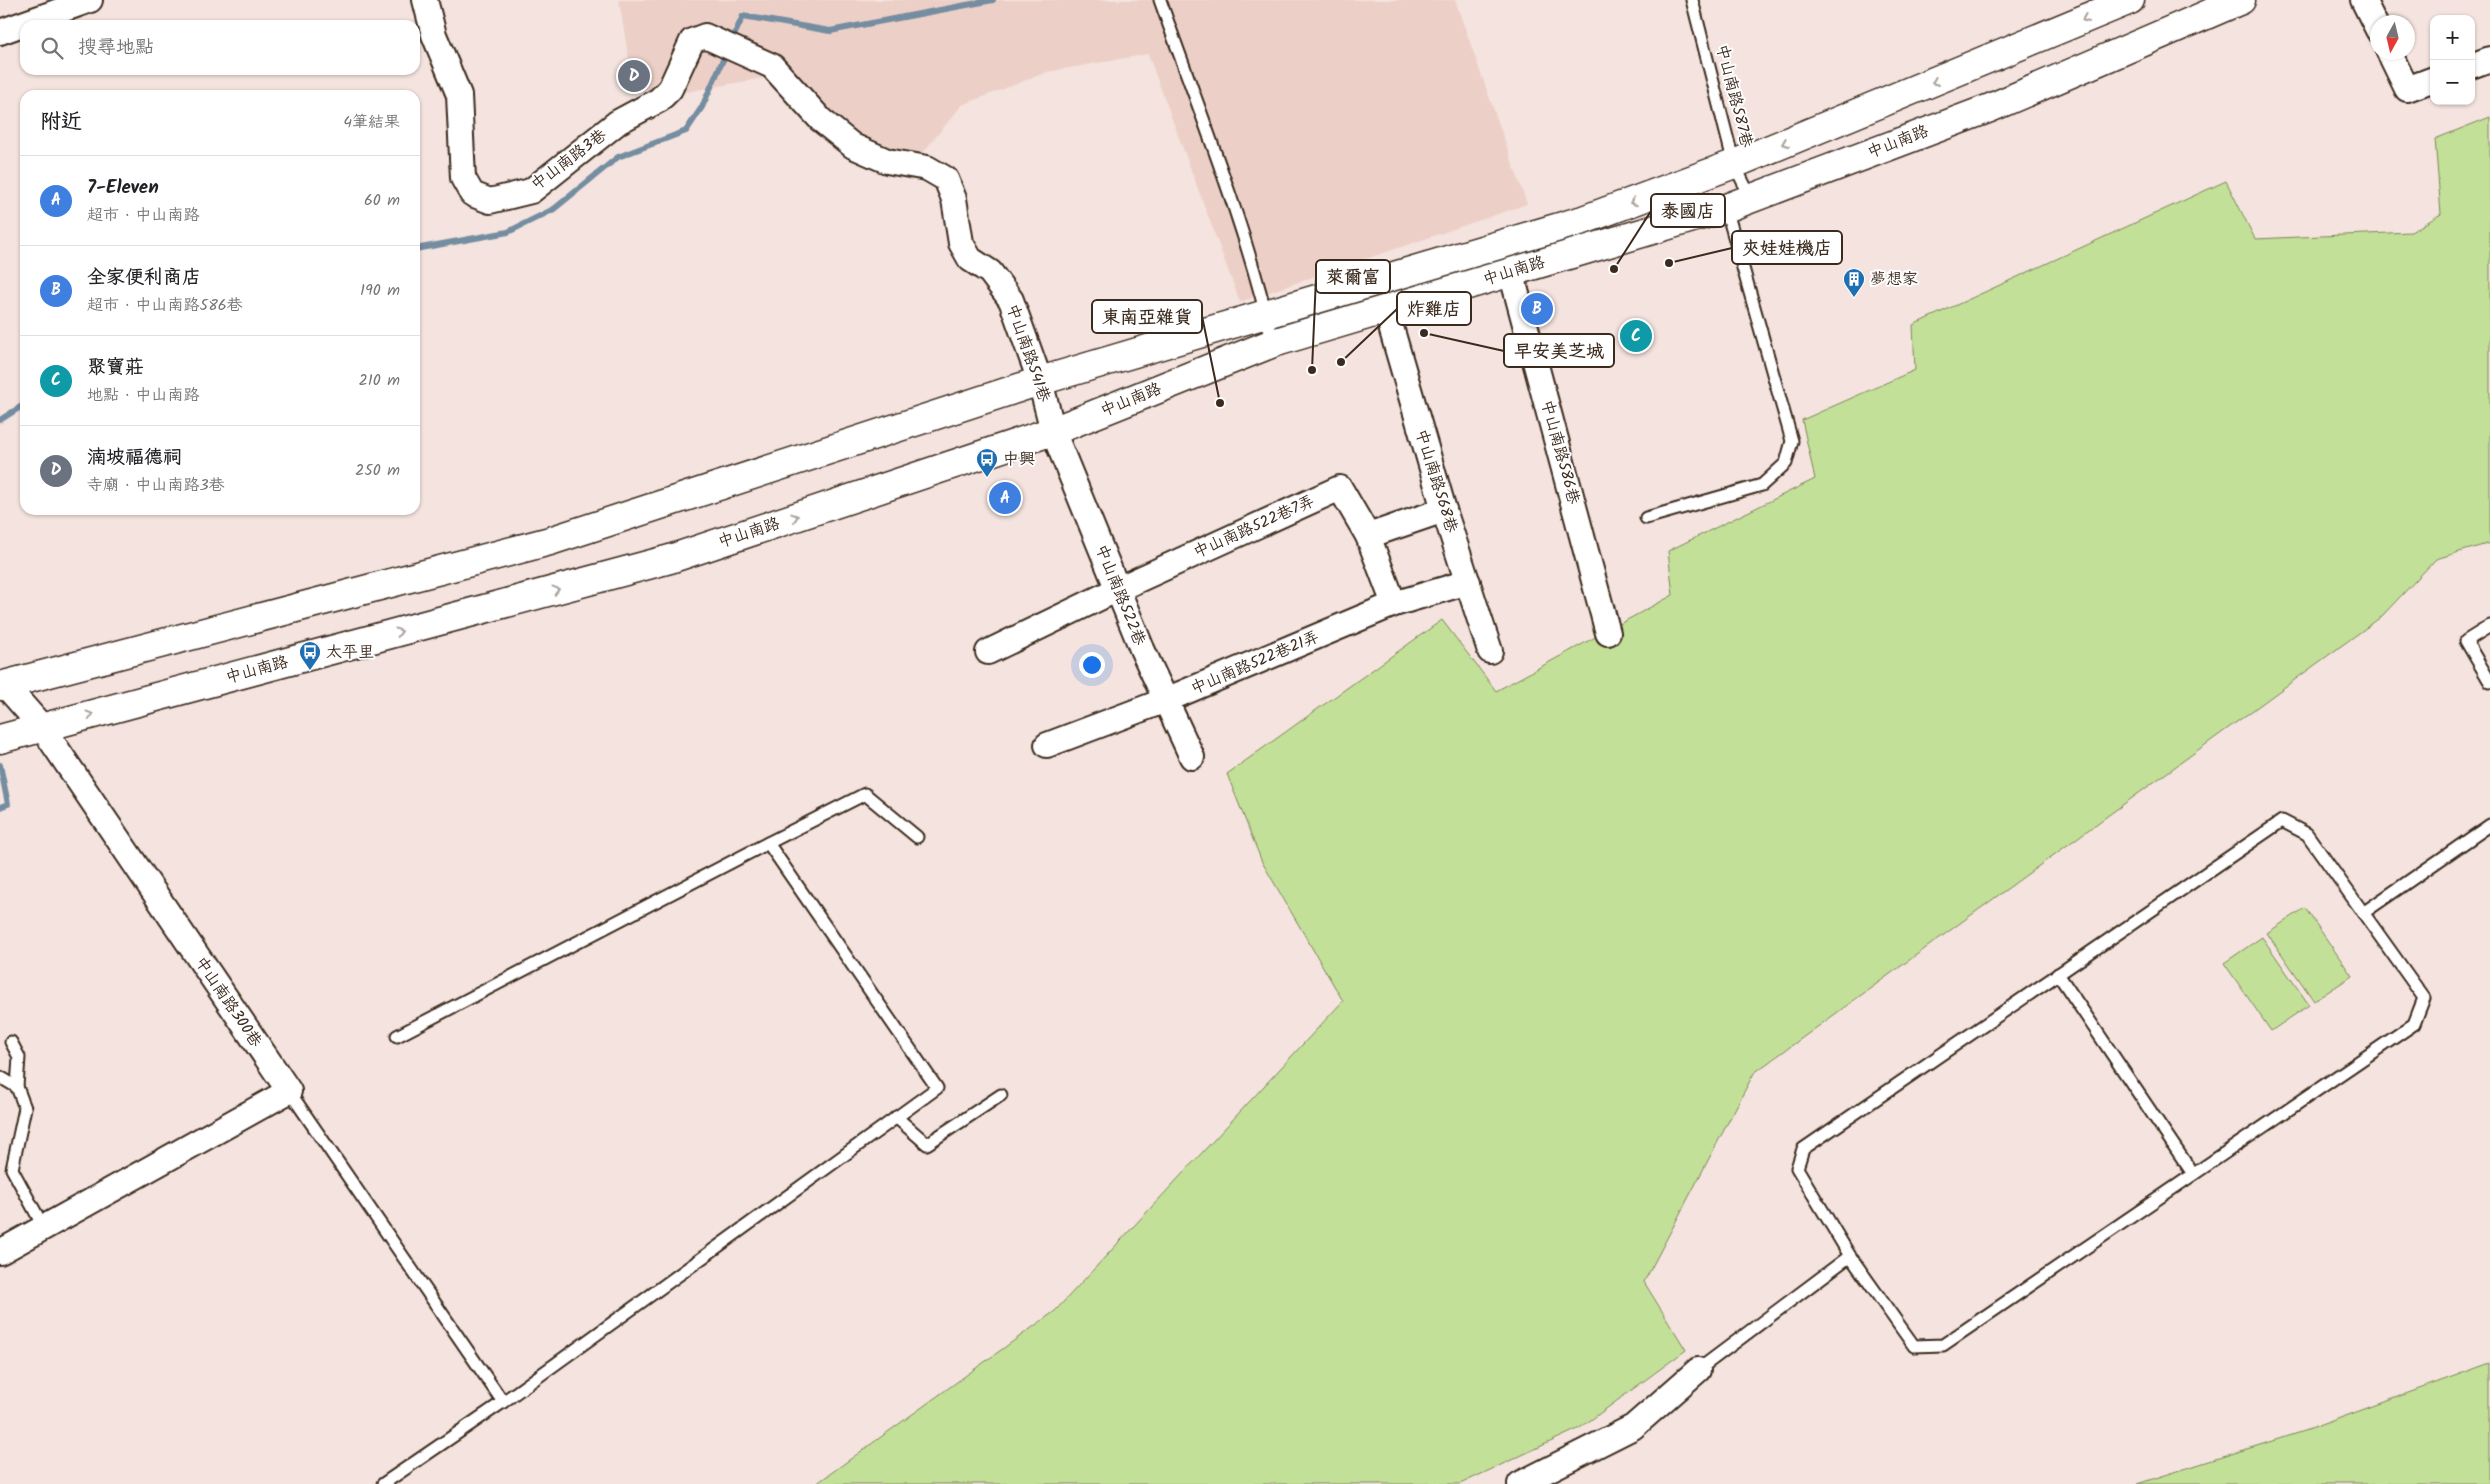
<!DOCTYPE html>
<html lang="zh-TW">
<head>
<meta charset="utf-8">
<style>
  body { margin:0; font-family:Kalam,"LXGW WenKai TC",sans-serif; background:#f2f2f2; color:#202124 }
  .controls { position:absolute; right:15px; top:15px; display:grid; overflow:hidden; border-radius:10px; box-shadow:0 1px 4px #0004 }
  .controls button { width:45px; height:45px; display:grid; place-items:center; padding:0; border:0; border-bottom:1px solid #e0e0e0; background:#fff; color:#202124; font:25px sans-serif }
  .compass { position:absolute; left:2370px; top:15px; width:45px; height:45px; border-radius:50%; background:#fff; box-shadow:0 1px 4px #0004; rotate:188deg }
  .you { position:absolute; left:1091px; top:664px; width:18px; height:18px; margin:-12px; border:4px solid #fff; border-radius:50%; background:#1a73e8; box-shadow:0 0 0 8px #1a73e833 }
  .badge { display:grid; place-items:center; width:32px; height:32px; border-radius:50%; background:#1f6fb2; color:#fff; font-size:16px; font-weight:700 }
  .pin { position:absolute; translate:-50% -50%; border:2px solid #fff; box-shadow:0 1px 5px #0006 }
  .list { margin:0; padding:0; list-style:none }
  h2 { display:flex; justify-content:space-between; align-items:center; height:65px; margin:0; padding:0 20px; font-size:21px }
  h2 small { font-size:16px; font-weight:400; color:#757577 }
  .list li { display:grid; grid-template-columns:32px 1fr auto; gap:15px; align-items:center; box-sizing:border-box; height:90px; padding:0 20px; border-top:1px solid #e0e0e0 }
  .list b { display:block; font-size:19px; white-space:nowrap }
  .list p { margin:0; font-size:16px; white-space:nowrap; color:#757577 }
  .list em { font-size:16px; font-style:normal; color:#757577 }
  .icon { flex:none; width:28px; height:28px; fill:none; stroke:currentColor; stroke-width:2; stroke-linecap:round; stroke-linejoin:round }
  .map { position:relative; flex:none; width:2490px; height:1484px; overflow:hidden }
  .search { position:absolute; background:#fff; box-shadow:0 1px 4px #0004; left:20px; top:20px; width:400px; height:55px; display:flex; align-items:center; gap:12px; box-sizing:border-box; padding:0 18px; border-radius:15px; color:#757577; font-size:19px }
  .panel { position:absolute; background:#fff; box-shadow:0 1px 4px #0004; left:20px; top:90px; width:400px; height:425px; border-radius:15px }
  .map>svg:first-child { display:block }
</style>
</head>
<body>
<div class="map">
<svg width="2490" height="1484" viewBox="0 0 2490 1484">
  <rect width="100%" height="100%" fill="#f4e3de"/>
  <filter id="ink" filterUnits="userSpaceOnUse"><feTurbulence type="fractalNoise" baseFrequency=".02" numOctaves="2"/><feDisplacementMap in="SourceGraphic" scale="10" xChannelSelector="R" yChannelSelector="G"/><feConvolveMatrix kernelMatrix="1 2 1 2 8 2 1 2 1" color-interpolation-filters="sRGB"/></filter>
  <g filter="url(#ink)">
    <path fill="#ecd0c7" d="M619,0H1455L1527,204L1240,302L1148,54L1047,72L962,105L916,161L852,133L780,75L658,97L632,78Z"/>
    <g fill="#c2e098" stroke="#7e855b">
      <path d="M2490,117V543L2436,559L2381,617L1754,1073L1644,1282L1686,1350L1580,1428L1460,1484H816L1055,1311L1343,1001L1262,862L1227,774L1442,620L1496,691L1673,595L1668,551L1815,479L1802,420L1915,370L1913,325L2226,181L2255,239L2411,232L2441,214L2435,139Z"/>
      <path d="M2305,908L2352,976L2314,1001L2267,933Z"/>
      <path d="M2262,937L2309,1005L2271,1031L2224,963Z"/>
      <path d="M2490,1363V1484H2137L2310,1429Z"/>
    </g>
    <g fill="none" stroke-linecap="round" stroke-linejoin="round">
      <g stroke="#748da1" stroke-width="6">
        <path d="M731,42L743,16L830,31L993,0"/>
        <path d="M415,249L508,232L554,209L618,157L686,131L702,107L727,51"/>
        <path d="M0,420L25,404"/>
        <path d="M0,765L8,804L0,807"/>
      </g>
      <g stroke="#3b2a1e" stroke-width="15">
        <g id="lane">
          <path d="M1160,0C1200,113 1246,226 1273,343"/>
          <path d="M1692,0L1734,164L1751,198"/>
          <path d="M1646,518L1762,485L1786,463L1792,441L1726,208"/>
          <path d="M2490,626L2466,641L2490,682"/>
          <path d="M2363,913L2490,825"/>
          <path d="M2058,974L2193,1174"/>
          <path d="M397,1036L768,843"/>
          <path d="M11,1042L19,1057L17,1087"/>
          <path d="M0,1077L17,1087L25,1108L12,1169L44,1228"/>
          <path d="M289,1091L503,1402L937,1088L768,843L865,794L917,837"/>
          <path d="M896,1117L927,1144L1001,1095"/>
          <path d="M1698,1370L1850,1256L1914,1346L1943,1345L2414,1024L2424,998L2307,834L2282,821L1803,1149L1797,1168L1850,1256"/>
          <path d="M383,1484L503,1402"/>
        </g>
      </g>
      <g stroke="#3b2a1e" stroke-width="28">
        <g id="street">
          <path d="M425,0L434,35L459,95L463,178L472,194L490,201L531,191L618,122L659,100L670,89L692,41L705,36L772,66L821,120L853,146L887,161L927,168L946,179L954,199L961,243L970,259L990,272L1011,300L1040,381L1053,431L1142,649L1192,757"/>
          <path d="M2363,0L2378,30"/>
          <path d="M0,32L90,0"/>
          <path d="M2389,52L2407,89L2434,79"/>
          <path d="M2471,66L2490,59"/>
          <path d="M1511,272L1608,633"/>
          <path d="M1386,310L1444,510L1490,651"/>
          <path d="M1368,536L1444,510"/>
          <path d="M1394,604L1468,582"/>
          <path d="M988,652L1118,589L1340,488L1368,536L1394,604L1166,700L1047,745"/>
          <path d="M0,1252L289,1091L42,727L5,685"/>
          <path d="M1520,1484L1633,1427L1698,1370"/>
        </g>
      </g>
      <g stroke="#3b2a1e" stroke-width="31">
        <g id="primary">
          <path d="M0,686L550,541L1040,381L1583,220L1734,164L2130,0"/>
          <path d="M0,739L670,559L1053,431L1273,343L1726,208L1990,108L2241,0"/>
        </g>
      </g>
      <use href="#lane" stroke="#fff" stroke-width="11"/>
      <use href="#street" stroke="#fff" stroke-width="24"/>
      <use href="#primary" stroke="#fff" stroke-width="28"/>
    </g>
    <defs><path id="oneway-chevron" d="M-2-3.5L2.5 0L-2 3.5" fill="none" stroke-width="1.6" stroke-linecap="round" stroke-linejoin="round" transform="scale(1.25)"/></defs>
    <g stroke="#a79f9a">
      <use href="#oneway-chevron" transform="translate(2085 19) rotate(157)"/>
      <use href="#oneway-chevron" transform="translate(1935 82) rotate(157)"/>
      <use href="#oneway-chevron" transform="translate(1785 143) rotate(158)"/>
      <use href="#oneway-chevron" transform="translate(1633 202) rotate(160)"/>
      <use href="#oneway-chevron" transform="translate(795 517) rotate(-18)"/>
      <use href="#oneway-chevron" transform="translate(556 590) rotate(-15)"/>
      <use href="#oneway-chevron" transform="translate(399 632) rotate(-15)"/>
      <use href="#oneway-chevron" transform="translate(90 715) rotate(-15)"/>
    </g>
  </g>
  <defs>
    <g id="building-pin" transform="scale(1.125)"><path d="M0 17L-7.5 6A9.5 9.5 0 1 1 7.5 6Z" fill="#1f6fb2" stroke="#fff"/><path d="M-4-6H4V6H1V3H-1V6H-4ZM-2.5-4.3h1.7v1.8h-1.7ZM.8-4.3h1.7v1.8H.8ZM-2.5-1h1.7V.8h-1.7ZM.8-1h1.7V.8H.8Z" fill="#fff"/></g>
    <g id="bus-pin" transform="scale(1.125)"><path d="M0 17L-7.5 6A9.5 9.5 0 1 1 7.5 6Z" fill="#1f6fb2" stroke="#fff"/><path d="M-5-6H5V4H4V6H2V4H-2V6H-4V4H-5ZM-3.5-4V0h7V-4ZM-3.5 1.2v1.5H-2V1.2ZM2 1.2v1.5H3.5V1.2Z" fill="#fff"/></g>
  </defs>
  <g fill-rule="evenodd">
    <use href="#building-pin" x="1854" y="279"/>
    <use href="#bus-pin" x="987" y="459"/>
    <use href="#bus-pin" x="310" y="652"/>
  </g>
  <g text-anchor="middle" dominant-baseline="central" stroke-width="4" stroke-linejoin="round" paint-order="stroke">
    <g font-size="16" fill="#3b2a1e" stroke="#fff">
      <text transform="translate(1734 96) rotate(76)">中山南路587巷</text>
      <text transform="translate(1898 142) rotate(-21)">中山南路</text>
      <text transform="translate(569 160) rotate(-37)">中山南路3巷</text>
      <text transform="translate(1514 271) rotate(-17)">中山南路</text>
      <text transform="translate(1028 353) rotate(71)">中山南路541巷</text>
      <text transform="translate(1131 400) rotate(-22)">中山南路</text>
      <text transform="translate(1560 452) rotate(75)">中山南路586巷</text>
      <text transform="translate(1436 481) rotate(73)">中山南路568巷</text>
      <text transform="translate(1254 527) rotate(-24)">中山南路522巷7弄</text>
      <text transform="translate(749 533) rotate(-18)">中山南路</text>
      <text transform="translate(1120 595) rotate(68)">中山南路522巷</text>
      <text transform="translate(1255 663) rotate(-23)">中山南路522巷21弄</text>
      <text transform="translate(257 670) rotate(-15)">中山南路</text>
      <text transform="translate(228 1002) rotate(56)">中山南路300巷</text>
    </g>
    <g font-size="16" fill="#3b2a1e" stroke="#fff" text-anchor="start">
      <text x="1870" y="279">夢想家</text>
      <text x="1003" y="459">中興</text>
      <text x="326" y="652">太平里</text>
    </g>
  </g>
  <path fill="none" stroke="#3b2a1e" stroke-width="2" d="M1614 269L1651 211M1669 263L1732 248M1312 370L1316 277M1341 362L1397 309M1220 403L1202 316M1424 333L1504 351"/>
  <g fill="#3b2a1e" stroke="#fff" stroke-width="2">
    <circle cx="1614" cy="269" r="5"/>
    <circle cx="1669" cy="263" r="5"/>
    <circle cx="1312" cy="370" r="5"/>
    <circle cx="1341" cy="362" r="5"/>
    <circle cx="1220" cy="403" r="5"/>
    <circle cx="1424" cy="333" r="5"/>
  </g>
  <g fill="#fff" stroke="#3b2a1e" stroke-width="2">
    <rect x="1651" y="194" width="74" height="33" rx="5"/>
    <rect x="1732" y="231" width="110" height="33" rx="5"/>
    <rect x="1316" y="260" width="74" height="33" rx="5"/>
    <rect x="1397" y="292" width="74" height="33" rx="5"/>
    <rect x="1092" y="300" width="110" height="33" rx="5"/>
    <rect x="1504" y="334" width="110" height="33" rx="5"/>
  </g>
  <g font-size="18" text-anchor="middle" font-weight="bold" fill="#3b2a1e">
    <text x="1688" y="217">泰國店</text>
    <text x="1787" y="254">夾娃娃機店</text>
    <text x="1353" y="283">萊爾富</text>
    <text x="1434" y="315">炸雞店</text>
    <text x="1147" y="323">東南亞雜貨</text>
    <text x="1559" y="357">早安美芝城</text>
  </g>
</svg>
<div class="controls">
<button>+</button>
<button>−</button>
</div>
<svg class="compass" viewBox="-18 -18 36 36"><path d="M0-13l5 13h-10z" fill="#e53935"/><path d="M0 13l5-13h-10z" fill="#757577"/></svg>
<div class="you"></div>
<div class="pin badge" style="left:1005px;top:498px;background:#3f7fe0">A</div>
<div class="pin badge" style="left:1537px;top:309px;background:#3f7fe0">B</div>
<div class="pin badge" style="left:1636px;top:336px;background:#0f9aa8">C</div>
<div class="pin badge" style="left:634px;top:76px;background:#6b7280">D</div>
<div class="search"><svg class="icon" aria-label="search" viewBox="0 0 24 24"><circle cx="10" cy="10" r="6"/><path d="M15 15l6 6"/></svg>搜尋地點</div>
<section class="panel">
<h2>附近<small>4筆結果</small></h2>
<ul class="list">
<li><span class="badge" style="background:#3f7fe0">A</span><div><b>7-Eleven</b><p>超市 · 中山南路</p></div><em>60 m</em></li>
<li><span class="badge" style="background:#3f7fe0">B</span><div><b>全家便利商店</b><p>超市 · 中山南路586巷</p></div><em>190 m</em></li>
<li><span class="badge" style="background:#0f9aa8">C</span><div><b>聚寶莊</b><p>地點 · 中山南路</p></div><em>210 m</em></li>
<li><span class="badge" style="background:#6b7280">D</span><div><b>湳坡福德祠</b><p>寺廟 · 中山南路3巷</p></div><em>250 m</em></li>
</ul>
</section>
</div>
</body>
</html>
